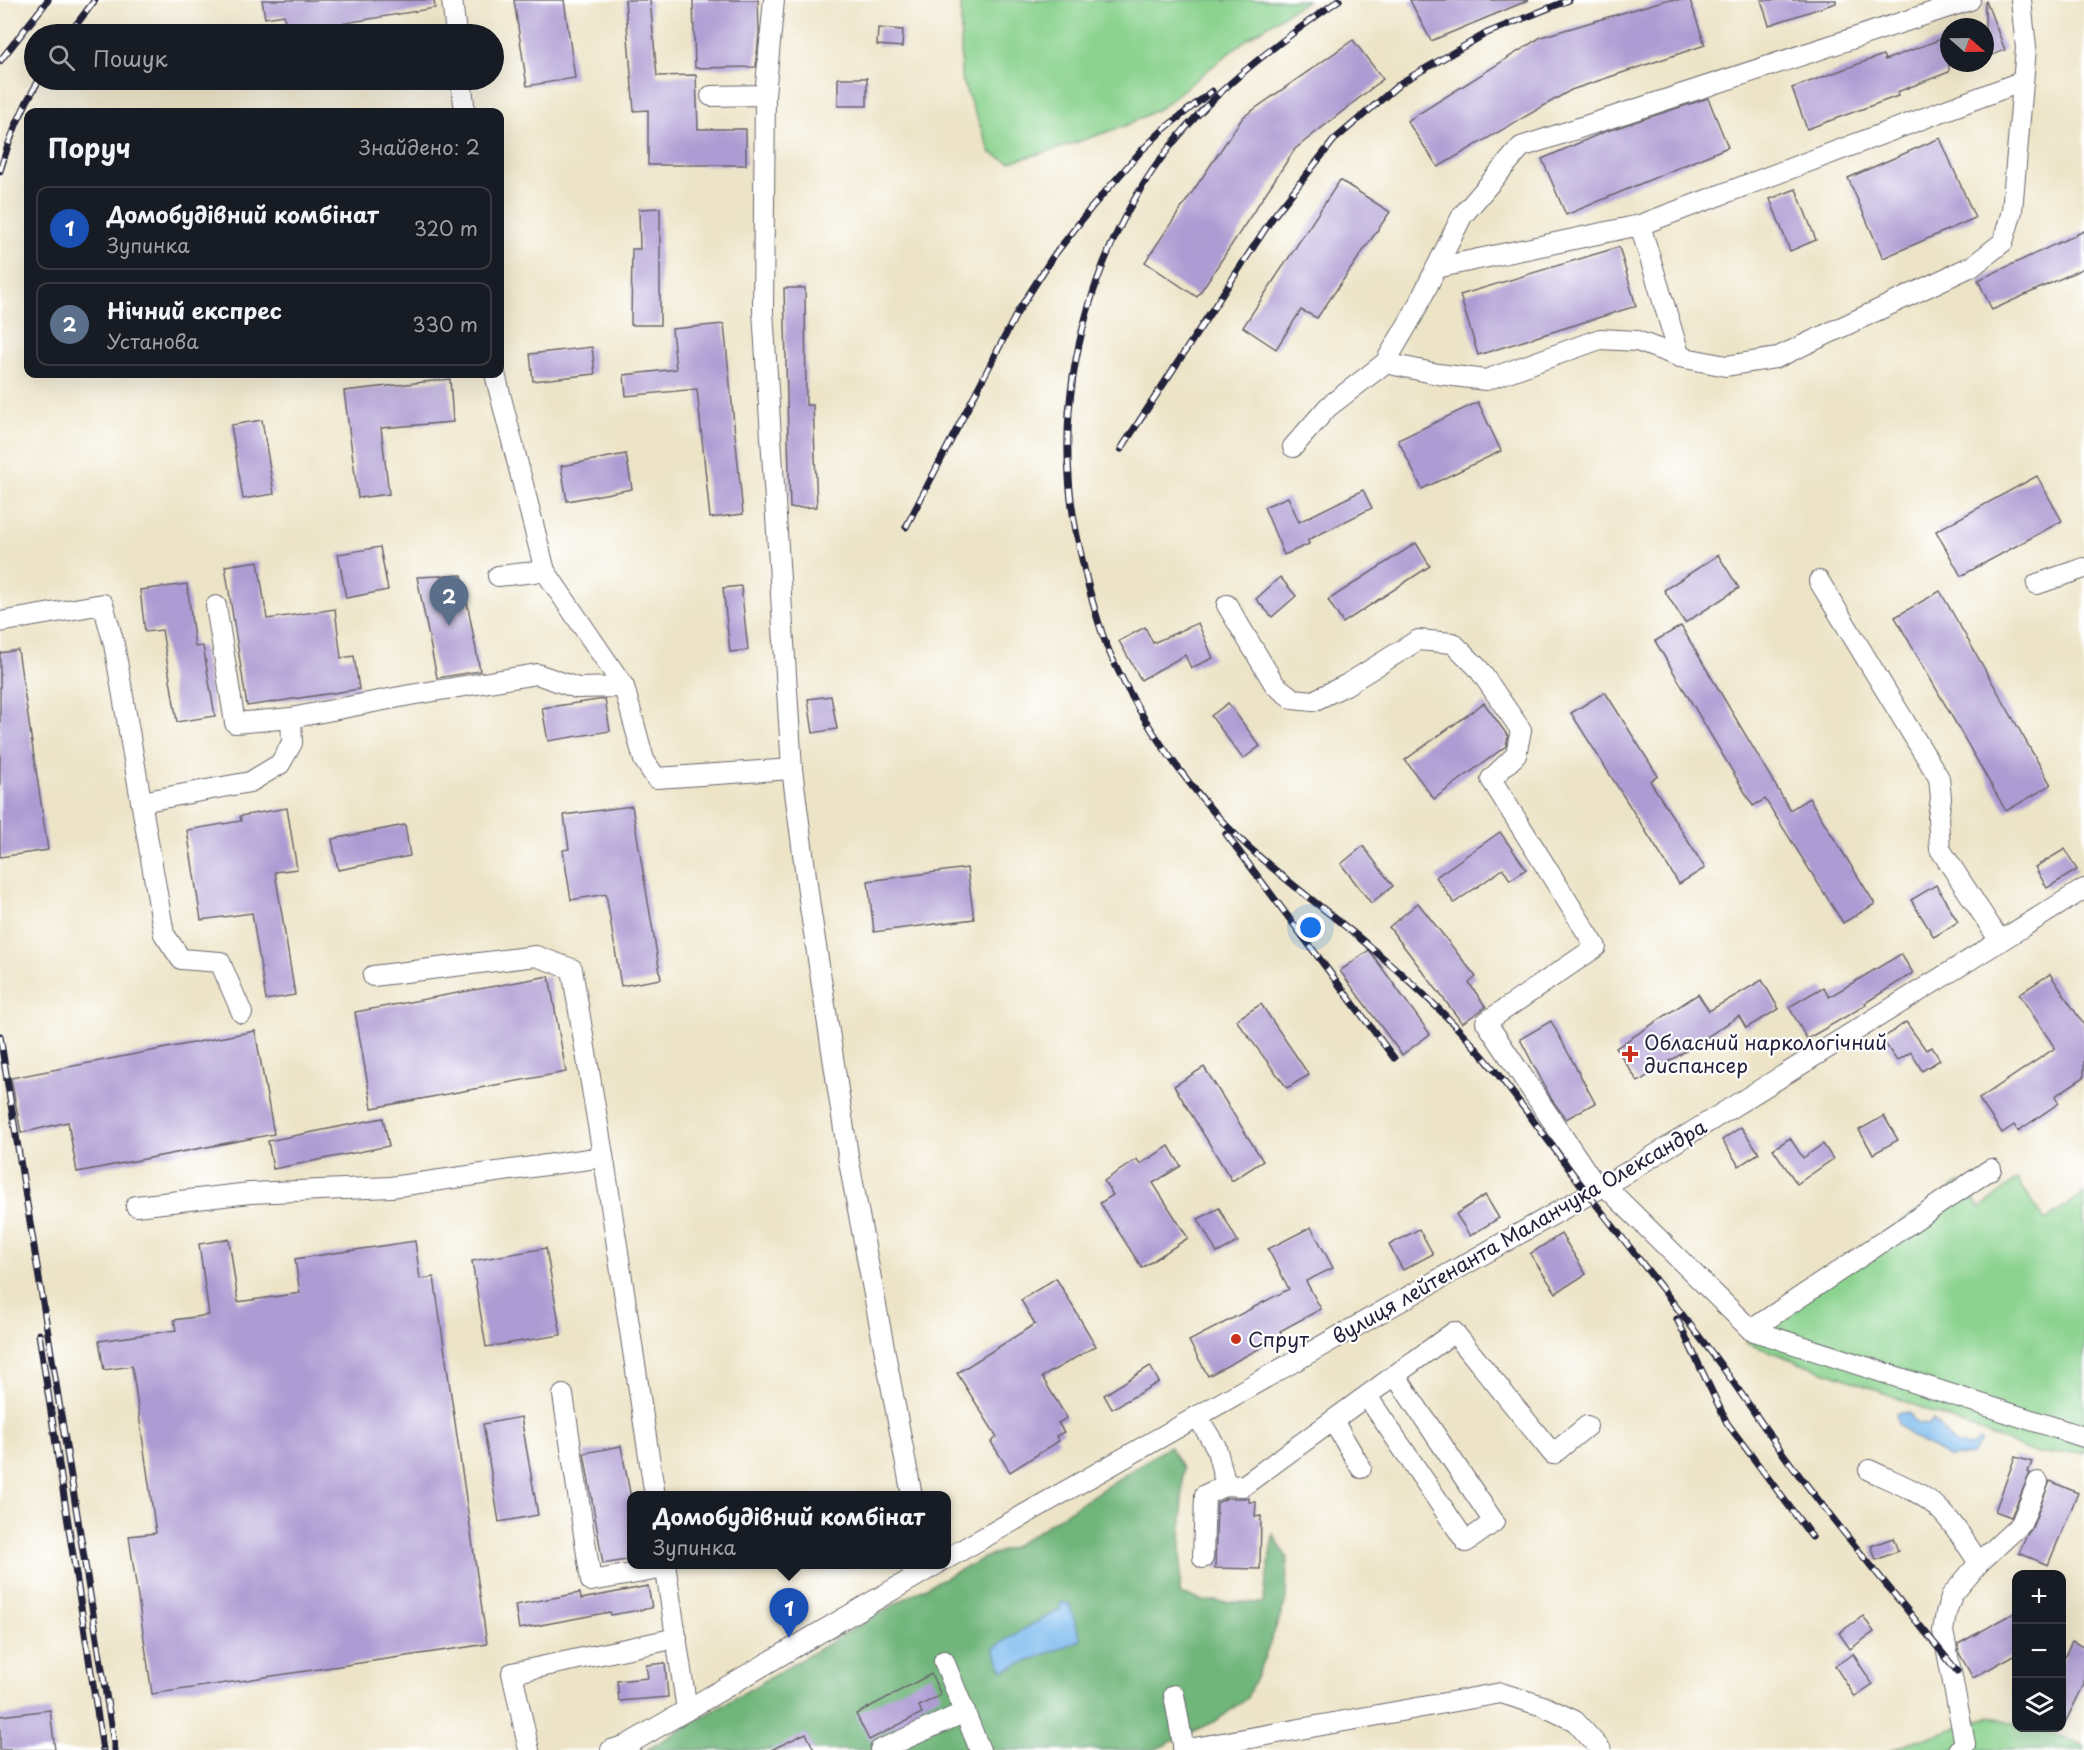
<!DOCTYPE html>
<html lang="uk">
<head>
<meta charset="utf-8">
<style>
  body { margin:0; font-family:"Playpen Sans",sans-serif; background:#242831; color:#f1f3f6 }
  .controls { position:absolute; right:18px; bottom:18px; display:grid; overflow:hidden; border-radius:12px; box-shadow:0 6px 24px #0002 }
  .controls button { width:54px; height:54px; display:grid; place-items:center; padding:0; border:0; border-bottom:2px solid #363941; background:#171b24; color:#f1f3f6; font:30px sans-serif }
  .compass { position:absolute; left:1940px; top:18px; width:54px; height:54px; border-radius:50%; background:#171b24; box-shadow:0 6px 24px #0002; rotate:110deg }
  .you { position:absolute; left:1311px; top:928px; width:21px; height:21px; margin:-15px; border:4px solid #fff; border-radius:50%; background:#1a73e8; box-shadow:0 0 0 9px #1a73e833 }
  .badge { display:grid; place-items:center; width:39px; height:39px; border-radius:50%; background:#c8321e; color:#fff; font-size:20px; font-weight:700 }
  .pin { position:absolute; translate:-50% -50px; filter:drop-shadow(0 2px 3px #0008) }
  .pin::after { content:''; position:absolute; top:32px; width:21px; height:18px; background:inherit; clip-path:polygon(0 0,100% 0,50% 100%) }
  .popup { position:absolute; left:627px; top:1491px; width:324px; height:78px; box-sizing:border-box; display:grid; place-content:center; border-radius:12px; background:#171b24; filter:drop-shadow(0 2px 4px #0005); font-size:20px; white-space:nowrap; color:#9ea1a6 }
  .popup b { font-size:22px; color:#f1f3f6 }
  .popup::after { content:''; position:absolute; left:50%; top:100%; margin-left:-12px; border:12px solid transparent; border-top-color:#171b24 }
  .list { margin:0; padding:0; list-style:none }
  h2 { display:flex; justify-content:space-between; align-items:center; height:78px; margin:0; padding:0 24px; font-size:26px }
  h2 small { font-size:20px; font-weight:400; color:#9ea1a6 }
  .list li { display:grid; grid-template-columns:39px 1fr auto; gap:18px; align-items:center; box-sizing:border-box; height:84px; margin:0 12px 12px; padding:0 12px; border:2px solid #363941; border-radius:12px }
  .list b { display:block; font-size:22px; white-space:nowrap }
  .list p { margin:0; font-size:20px; white-space:nowrap; color:#9ea1a6 }
  .list em { font-size:20px; font-style:normal; color:#9ea1a6 }
  .icon { flex:none; width:33px; height:33px; fill:none; stroke:currentColor; stroke-width:2; stroke-linecap:round; stroke-linejoin:round }
  .map { position:relative; flex:none; width:2084px; height:1750px; overflow:hidden }
  .search { position:absolute; background:#171b24; box-shadow:0 6px 24px #0002; left:24px; top:24px; width:480px; height:66px; display:flex; align-items:center; gap:15px; box-sizing:border-box; padding:0 21px; border-radius:33px; color:#9ea1a6; font-size:22px }
  .panel { position:absolute; background:#171b24; box-shadow:0 6px 24px #0002; left:24px; top:108px; width:480px; height:270px; border-radius:12px }
  .map>svg:first-child { display:block }
</style>
</head>
<body>
<div class="map">
<svg width="2084" height="1750" viewBox="0 0 2084 1750">
  <rect width="100%" height="100%" fill="#fff"/>
  <filter id="ink" filterUnits="userSpaceOnUse"><feTurbulence type="fractalNoise" baseFrequency=".0167" numOctaves="2"/><feDisplacementMap in="SourceGraphic" scale="12" xChannelSelector="R" yChannelSelector="G"/><feConvolveMatrix kernelMatrix="1 2 1 2 8 2 1 2 1" color-interpolation-filters="sRGB"/></filter>
  <filter id="wash" filterUnits="userSpaceOnUse"><feTurbulence type="fractalNoise" baseFrequency=".008" numOctaves="4" result="noise"/><feDisplacementMap in="SourceGraphic" scale="24" xChannelSelector="R" yChannelSelector="G"/><feGaussianBlur stdDeviation="1.35" result="paint"/><feColorMatrix in="noise" values="0 0 0 0 0 0 0 0 0 0 0 0 0 0 0 0 0 1.4 0 .05"/><feComposite in="paint" operator="in"/></filter>
  <g filter="url(#wash)">
    <rect width="100%" height="100%" fill="#ede4c7"/>
    <g fill="#8bd38f" stroke="#567a65" stroke-width="1.5">
      <path d="M961,0H1307L1248,38L1160,108L1127,125L1057,149L1009,162L991,153L961,78Z"/>
      <path d="M2017,1179L2045,1221L2084,1193V1452L2038,1454L1874,1389L1746,1343L1753,1322L1960,1182L1981,1208Z"/>
      <path d="M1991,1716L2016,1724V1728C2039,1728 2064,1736 2084,1746V1750H1890Z"/>
    </g>
    <path fill="#70b57a" stroke="#496c5a" stroke-width="1.5" fill-rule="evenodd" d="M1169,1446L1183,1469L1180,1594L1204,1601L1263,1603L1273,1534L1287,1558L1286,1600L1266,1654L1247,1698L1216,1721L1154,1750H646L920,1590L986,1557L1013,1547ZM1060,1609L1003,1671L1025,1629Z"/>
    <g fill="#7abaee" stroke="#4e6e94" stroke-width="1.5">
      <path d="M1896,1413H1909L1917,1424L1930,1425L1933,1420L1955,1444L1970,1447L1979,1440L1981,1442L1972,1455L1950,1458L1936,1450L1912,1437L1898,1423Z"/>
      <path d="M1061,1602L1069,1604L1081,1640L1003,1671L994,1649C1013,1632 1038,1623 1060,1609Z"/>
    </g>
    <g id="blocks">
      <g fill="#ad9bd3">
        <path d="M262,0H434L435,8L287,33L284,15L265,18Z"/>
        <path d="M514,0H564L575,78L527,86Z"/>
        <path d="M625,0H650L657,76L696,75L698,129H746V165H648V110L634,111Z"/>
        <path d="M693,0H758L759,33L756,67L695,68Z"/>
        <path d="M1410,0H1529L1431,41Z"/>
        <path d="M1666,0H1690L1705,45L1571,90L1438,167L1407,121L1541,37Z"/>
        <path d="M1761,0H1836V3L1769,25Z"/>
        <path d="M1986,1L2005,50L1985,58V2Z"/>
        <path d="M878,28L903,30L902,47L877,45Z"/>
        <path d="M1949,36V72L1897,92L1898,96L1807,129L1792,88L1883,55L1885,60Z"/>
        <path d="M1353,40L1383,79L1295,149L1197,297L1145,262L1243,117Z"/>
        <rect x="838" y="78" width="29" height="28"/>
        <path d="M1708,98L1728,147L1566,215L1542,159L1604,132Z"/>
        <path d="M1940,138L1975,218L1883,258L1848,178Z"/>
        <path d="M1340,180L1390,212L1317,318L1301,310L1276,349L1243,327Z"/>
        <path d="M1796,189L1816,240L1790,251L1770,199Z"/>
        <path d="M660,208V325H631L632,249H640L639,209Z"/>
        <path d="M2084,231V268L1992,310L1978,280Z"/>
        <path d="M1619,247L1636,306L1478,355L1460,295Z"/>
        <path d="M784,288H805L806,405H813L817,507L790,508Z"/>
        <path d="M724,324L743,514L710,518L697,389L626,396L624,375L676,369L672,329Z"/>
        <path d="M592,347L595,374L533,381L530,354Z"/>
        <path d="M450,379L453,422L381,428L389,494L358,498L344,391Z"/>
        <path d="M1478,402L1501,451L1422,489L1398,440Z"/>
        <path d="M262,420L274,494L243,499L231,425Z"/>
        <path d="M626,454L632,489L567,501L561,466Z"/>
        <path d="M2037,476L2062,521L1961,576L1936,531Z"/>
        <path d="M1363,490L1372,508L1308,540L1309,544L1284,555L1264,507L1288,497L1299,522Z"/>
        <path d="M1416,543L1430,566L1343,623L1328,600Z"/>
        <path d="M380,547L388,590L346,598L338,554Z"/>
        <path d="M1718,555L1739,588L1685,623L1664,590Z"/>
        <path d="M258,561L267,619L335,609L341,658L354,656L359,689L247,706L225,566Z"/>
        <path d="M462,575L480,671L437,678L417,577Z"/>
        <path d="M1280,577L1296,596L1272,617L1256,599Z"/>
        <path d="M187,584L195,647L203,646L215,716L177,722L162,630L145,632L140,590Z"/>
        <path d="M741,586L748,650L730,652L723,588Z"/>
        <path d="M1940,591L2051,785L2006,811L1895,617Z"/>
        <path d="M1198,623L1213,658L1191,668L1185,655L1141,680L1119,641L1145,627L1153,643Z"/>
        <path d="M1681,626L1790,810L1809,798L1875,904L1843,923L1765,799L1753,806L1655,641Z"/>
        <path d="M18,650L48,850L0,857V653Z"/>
        <path d="M1605,692L1658,776L1650,781L1705,868L1679,884L1571,713Z"/>
        <path d="M831,696L837,729L813,733L808,699Z"/>
        <path d="M605,699L610,731L548,741L542,708Z"/>
        <path d="M1228,703L1260,746L1243,759L1211,716Z"/>
        <path d="M1484,703L1508,736L1506,746L1434,799L1405,760Z"/>
        <path d="M632,806L661,979L621,986L606,894L571,900L563,850L569,849L564,815Z"/>
        <path d="M287,808L297,869L275,872L295,995L266,1000L252,913L201,920L187,830L241,821L240,816Z"/>
        <path d="M405,825L410,856L338,870L332,839Z"/>
        <path d="M1500,832L1526,869L1510,880L1503,869L1454,903L1436,877Z"/>
        <path d="M1363,846L1393,886L1371,903L1341,864Z"/>
        <path d="M2065,849L2077,870L2047,888L2035,867Z"/>
        <path d="M967,868L974,919L874,932L868,881Z"/>
        <path d="M1936,885L1958,922L1934,937L1911,900Z"/>
        <path d="M1418,903L1476,977L1469,983L1486,1007L1462,1023L1389,927Z"/>
        <path d="M1369,950L1430,1034L1402,1055L1340,971Z"/>
        <path d="M1901,954L1913,973L1865,1003L1866,1005L1807,1039L1789,1007L1823,987L1829,997Z"/>
        <path d="M2050,974L2084,1025V1077L2055,1096L2059,1103L2018,1131L2014,1125L2002,1133L1979,1099L2055,1048L2019,994Z"/>
        <path d="M549,976L566,1072L372,1108L355,1012Z"/>
        <path d="M1762,980L1779,1009L1746,1028L1739,1016L1638,1082L1616,1048L1698,994L1709,1011Z"/>
        <path d="M1261,1004L1309,1075L1287,1088L1236,1020Z"/>
        <path d="M1551,1021L1595,1103L1566,1119L1552,1100L1520,1039Z"/>
        <path d="M1906,1022L1926,1050L1932,1047L1940,1060L1922,1071L1911,1052L1897,1061L1882,1039Z"/>
        <path d="M255,1031L274,1134L77,1172L68,1122L21,1133L11,1078Z"/>
        <path d="M1204,1067L1263,1161L1232,1181L1174,1086Z"/>
        <path d="M1884,1116L1898,1140L1873,1154L1859,1130Z"/>
        <path d="M383,1118L389,1146L273,1169L268,1141Z"/>
        <path d="M1741,1127L1759,1153L1739,1166L1722,1140Z"/>
        <path d="M1790,1138L1803,1158L1823,1144L1833,1159L1797,1184L1773,1149Z"/>
        <path d="M1169,1146L1181,1166L1153,1183L1188,1238L1142,1268L1100,1203L1113,1195L1104,1181L1137,1159L1140,1164Z"/>
        <path d="M1485,1195L1499,1218L1470,1236L1456,1214Z"/>
        <path d="M1219,1208L1238,1242L1217,1253L1198,1219Z"/>
        <path d="M1311,1227L1333,1268L1306,1281L1321,1309L1280,1331L1283,1336L1208,1376L1189,1341L1289,1289L1268,1249Z"/>
        <path d="M1419,1229L1433,1254L1403,1270L1389,1245Z"/>
        <path d="M1561,1234L1586,1274L1556,1293L1530,1254Z"/>
        <path d="M229,1239L238,1302L300,1293L295,1259L415,1241L420,1279L434,1277L487,1644L152,1694L129,1536L156,1533L132,1366L104,1370L99,1341L176,1330L174,1320L209,1315L199,1244Z"/>
        <path d="M546,1248L561,1335L486,1347L472,1261Z"/>
        <path d="M1056,1278L1096,1346L1042,1377L1067,1418L1058,1423L1064,1432L1056,1436L1059,1441L1010,1472L991,1442L997,1437L957,1373L1035,1324L1021,1300Z"/>
        <path d="M1150,1366L1159,1382L1112,1409L1104,1395Z"/>
        <path d="M521,1417L538,1515L499,1522L483,1424Z"/>
        <path d="M621,1446L632,1503V1559L603,1564L584,1453Z"/>
        <path d="M2015,1457L2032,1462L2028,1472L2030,1473L2011,1517L1995,1511Z"/>
        <path d="M2050,1481L2078,1493L2048,1565L2019,1553L2027,1535L2032,1528Z"/>
        <path d="M1227,1498H1249V1502H1256L1255,1517L1261,1516L1260,1569L1215,1568L1217,1503Z"/>
        <path d="M1893,1538L1898,1551L1876,1560L1871,1546Z"/>
        <path d="M648,1586L652,1608L611,1615L610,1612L519,1629L515,1605L580,1593L581,1599Z"/>
        <path d="M2016,1612V1654L1973,1678L1959,1653L1958,1644Z"/>
        <path d="M1863,1616L1874,1632L1850,1649L1839,1633Z"/>
        <path d="M2072,1641L2084,1647V1684L2061,1731V1664Z"/>
        <path d="M1853,1654L1873,1685L1855,1697L1835,1666Z"/>
        <path d="M665,1663L668,1697L619,1701L617,1681L648,1678L646,1665Z"/>
        <path d="M931,1674L941,1695L919,1706L922,1713L869,1740L856,1714Z"/>
        <path d="M50,1710L55,1750H0V1716Z"/>
        <path d="M806,1733L814,1750H771Z"/>
      </g>
    </g>
  </g>
  <g filter="url(#ink)">
    <use href="#blocks" fill-opacity="0" stroke="#69666c" stroke-width="1.5"/>
    <g fill="none" stroke-linecap="round" stroke-linejoin="round">
      <g stroke="#69666c" stroke-width="22">
        <g id="minor">
          <path d="M452,0L456,34"/>
          <path d="M461,80L465,112"/>
          <path d="M765,95L763,311L792,769L810,907L849,1162L912,1496"/>
          <path d="M711,96L765,95L774,0"/>
          <path d="M1640,225L1680,357"/>
          <path d="M1436,268L1640,225L2023,81"/>
          <path d="M1385,363L1413,315L1462,216L1521,147L1970,0"/>
          <path d="M495,374L545,571L624,687L644,760L656,778L792,769"/>
          <path d="M1293,447L1328,407L1385,363L1438,374L1486,380L1600,339L1637,341L1680,357L1726,366L1776,358L1974,265L2003,242L2012,211L2026,48L2021,0"/>
          <path d="M498,576L545,571"/>
          <path d="M1819,581L1939,778L1941,798L1938,818L1940,849L2000,941"/>
          <path d="M2037,584L2084,568"/>
          <path d="M1227,605L1275,685L1293,699L1313,701L1346,685L1418,640L1453,643L1478,668L1521,730L1516,755L1491,779L1596,947L1486,1022L1598,1189"/>
          <path d="M216,606L235,723L291,718"/>
          <path d="M0,622L103,604L114,644L164,934L181,959L220,962L242,1013"/>
          <path d="M141,802L250,782L280,764L292,743L291,718L410,695L537,674L577,688L624,687"/>
          <path d="M373,976L536,956L572,969L606,1173L655,1496"/>
          <path d="M1604,1185L1751,1330L1991,1169"/>
          <path d="M136,1206L250,1193L391,1187L603,1157"/>
          <path d="M1751,1330L2084,1437"/>
          <path d="M563,1395L591,1581L666,1568"/>
          <path d="M1367,1396L1466,1542L1494,1522L1395,1375"/>
          <path d="M1197,1416L1216,1447L1226,1485"/>
          <path d="M1333,1421L1361,1468"/>
          <path d="M1869,1470C1892,1481 1921,1491 1939,1509C1955,1524 1966,1544 1979,1563"/>
          <path d="M1203,1558L1205,1495L1226,1485L1243,1486L1454,1332L1553,1454L1587,1426"/>
          <path d="M946,1559L1621,1176L2084,889"/>
          <path d="M665,1564L687,1710"/>
          <path d="M944,1661L980,1750"/>
          <path d="M1174,1695L1184,1750"/>
          <path d="M529,1750L512,1673L677,1638"/>
          <path d="M611,1750L627,1745L937,1564"/>
          <path d="M880,1750L965,1712"/>
          <path d="M1183,1750L1501,1693L1543,1706L1575,1721L1601,1750"/>
          <path d="M1958,1750L1965,1744L1943,1631L1946,1613L1952,1595L1979,1563L2021,1524L2038,1482"/>
        </g>
      </g>
      <use href="#minor" stroke="#fff" stroke-width="20"/>
      <g stroke="#22223b" stroke-width="7">
        <g id="rail">
          <path d="M1339,0C1272,47 1208,94 1160,160C1096,248 1061,369 1069,477C1071,513 1079,546 1087,581C1094,607 1101,635 1113,660C1138,714 1173,765 1211,809C1255,859 1310,897 1362,940C1410,980 1457,1023 1496,1072C1529,1113 1559,1156 1591,1198C1634,1253 1678,1308 1720,1364C1749,1403 1775,1445 1805,1483C1854,1547 1907,1609 1957,1671"/>
          <path d="M69,34L95,0"/>
          <path d="M0,61L48,0"/>
          <path d="M0,171C9,139 22,108 39,80"/>
          <path d="M1121,449L1273,217L1334,140L1402,82L1487,33L1569,0"/>
          <path d="M906,527L1017,313L1052,258L1091,208L1141,151L1164,129L1212,91"/>
          <path d="M1226,834L1394,1058"/>
          <path d="M0,1036L115,1750"/>
          <path d="M1677,1319L1727,1423L1812,1537"/>
          <path d="M39,1334L103,1750"/>
        </g>
      </g>
      <use href="#rail" stroke="#fff" stroke-width="4.5" stroke-dasharray="14" stroke-linecap="butt"/>
    </g>
  </g>
  <g fill="#c8321e" stroke="#fff" stroke-width="2">
    <path d="M1627 1045h6v6h6v6h-6v6h-6v-6h-6v-6h6z"/>
    <circle cx="1236" cy="1339" r="6"/>
  </g>
  <g text-anchor="middle" dominant-baseline="central" stroke-width="4.5" stroke-linejoin="round" paint-order="stroke">
    <g font-size="20" fill="#22223b" stroke="#fff" text-anchor="start">
      <text x="1644" y="1042">Обласний наркологічний<tspan x="1644" dy="23">диспансер</tspan></text>
      <text x="1248" y="1339">Спрут</text>
    </g>
    <g font-size="20" fill="#22223b" stroke="#fff">
      <text transform="translate(1519 1231) rotate(-30)">вулиця лейтенанта Маланчука Олександра</text>
    </g>
  </g>
</svg>
<div class="controls">
<button>+</button>
<button>−</button>
<button><svg class="icon" aria-label="layers" viewBox="0 0 24 24"><path d="M12 4l9 5-9 5-9-5zM3 14l9 5 9-5"/></svg></button>
</div>
<svg class="compass" viewBox="-18 -18 36 36"><path d="M0-13l5 13h-10z" fill="#e53935"/><path d="M0 13l5-13h-10z" fill="#9ea1a6"/></svg>
<div class="you"></div>
<div class="pin badge" style="left:789px;top:1638px;background:#1a4fb4">1</div>
<div class="popup"><b>Домобудівний комбінат</b>Зупинка</div>
<div class="pin badge" style="left:449px;top:626px;background:#5c6f8a">2</div>
<div class="search"><svg class="icon" aria-label="search" viewBox="0 0 24 24"><circle cx="10" cy="10" r="6"/><path d="M15 15l6 6"/></svg>Пошук</div>
<section class="panel">
<h2>Поруч<small>Знайдено: 2</small></h2>
<ul class="list">
<li><span class="badge" style="background:#1a4fb4">1</span><div><b>Домобудівний комбінат</b><p>Зупинка</p></div><em>320 m</em></li>
<li><span class="badge" style="background:#5c6f8a">2</span><div><b>Нічний експрес</b><p>Установа</p></div><em>330 m</em></li>
</ul>
</section>
</div>
</body>
</html>
